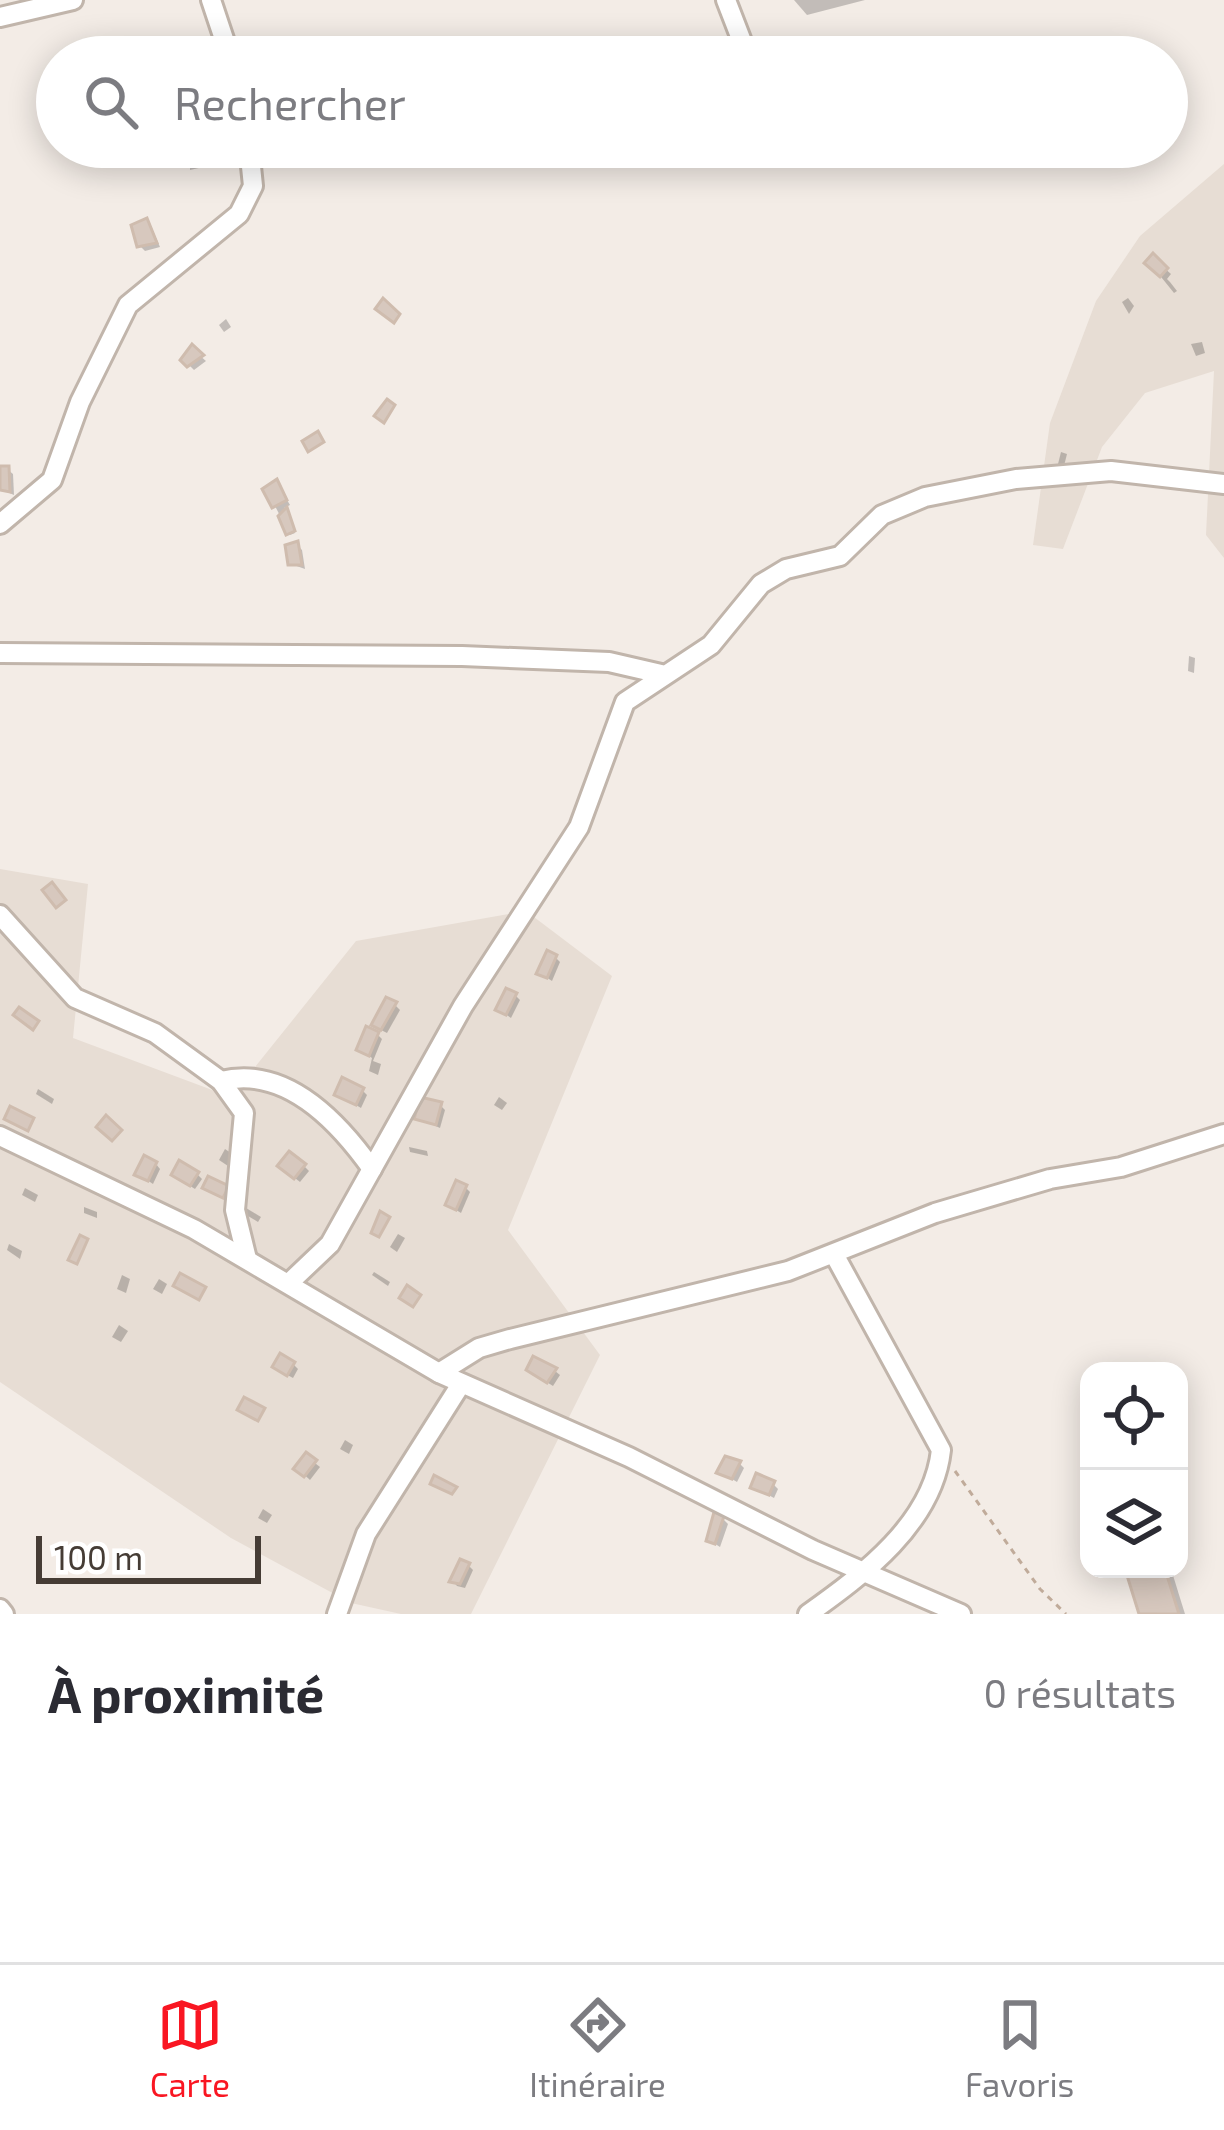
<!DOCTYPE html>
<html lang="fr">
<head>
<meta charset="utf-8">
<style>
  body { margin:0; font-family:"Exo 2",sans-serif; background:#f2f2f3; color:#2b2b33 }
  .controls { position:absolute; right:36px; bottom:36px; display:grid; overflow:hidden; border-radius:24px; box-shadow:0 6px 30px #0003 }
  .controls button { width:108px; height:108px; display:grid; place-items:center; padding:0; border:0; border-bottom:3px solid #e1e1e2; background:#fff; color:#2b2b33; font:60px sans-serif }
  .scale { position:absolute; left:36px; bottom:30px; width:225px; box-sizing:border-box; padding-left:12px; border:6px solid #453c35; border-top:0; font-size:33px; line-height:42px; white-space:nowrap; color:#453c35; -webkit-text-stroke:9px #fff; paint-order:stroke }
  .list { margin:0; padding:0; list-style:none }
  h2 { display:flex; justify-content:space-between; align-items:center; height:156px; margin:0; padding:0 48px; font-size:51px }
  h2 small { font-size:39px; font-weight:400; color:#7c7c81 }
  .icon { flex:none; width:66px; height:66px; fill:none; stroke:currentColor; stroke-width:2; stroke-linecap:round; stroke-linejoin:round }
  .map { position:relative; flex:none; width:1224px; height:1614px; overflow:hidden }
  .search { position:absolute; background:#fff; box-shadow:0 6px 30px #0003; left:36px; right:36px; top:36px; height:132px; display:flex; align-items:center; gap:30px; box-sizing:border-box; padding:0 42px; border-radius:66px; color:#7c7c81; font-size:45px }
  .sheet { height:348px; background:#fff }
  nav { display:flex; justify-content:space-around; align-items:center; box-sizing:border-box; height:168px; border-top:3px solid #e1e1e2; background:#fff; font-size:33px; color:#7c7c81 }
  nav a { display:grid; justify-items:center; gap:6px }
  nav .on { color:#f91622 }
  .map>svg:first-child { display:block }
</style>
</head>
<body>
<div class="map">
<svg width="1224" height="1614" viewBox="0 0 1224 1614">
  <rect width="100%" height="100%" fill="#f3ece6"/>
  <g fill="#e7ddd4">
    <path d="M1224,164V558L1206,535L1214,371L1145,393L1102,447L1063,549L1033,545L1050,423L1096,301L1140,236Z"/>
    <path d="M0,869L88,884L73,1038L231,1097L356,941L526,911L612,976L508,1230L600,1355L471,1614H401L351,1603L231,1538L0,1382Z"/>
  </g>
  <g fill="#0003">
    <path d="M794,0H865L807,15Z"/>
    <path d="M210,163L212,165L190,170V166Z"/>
    <path d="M146,221L151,226L160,247L145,251L140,246Z"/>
    <path d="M1153,258L1171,274L1167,279L1170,282L1177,291L1174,293L1149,262Z"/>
    <path d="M1128,298L1134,306L1129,314L1122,302Z"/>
    <path d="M226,319L231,327L224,332L219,325Z"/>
    <path d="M1202,342L1205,353L1196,356L1191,344Z"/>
    <path d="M192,349L206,361L194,370L184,360Z"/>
    <path d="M1061,452L1067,454L1064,466L1058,464Z"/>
    <path d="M7,469L13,474L14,495L0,489Z"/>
    <path d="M277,483L290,505L284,508L295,533L290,535L275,506Z"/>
    <path d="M297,545L302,550L305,569L291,564Z"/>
    <path d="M1189,656L1195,658L1194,673L1188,671Z"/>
    <path d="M555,957L560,962L552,981L540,973Z"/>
    <path d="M515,995L520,1000L511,1018L499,1010Z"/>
    <path d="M395,1005L400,1010L387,1033L379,1029Z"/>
    <path d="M377,1034L382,1039L373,1061L381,1064L378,1075L369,1071L372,1058L360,1050Z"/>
    <path d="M38,1089L54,1099L52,1104L36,1094Z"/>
    <path d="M362,1090L367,1095L361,1108L337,1094Z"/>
    <path d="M499,1097L507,1103L502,1110L494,1105Z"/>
    <path d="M440,1105L445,1110L440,1128L418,1118Z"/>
    <path d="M409,1147L427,1151L428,1156L410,1152Z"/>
    <path d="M225,1149L234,1155L228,1166L219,1160Z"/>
    <path d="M156,1164L160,1169L153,1184L138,1174Z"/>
    <path d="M304,1166L309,1171L300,1182L286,1171Z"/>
    <path d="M197,1174L202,1179L195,1189L179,1179Z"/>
    <path d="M465,1187L470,1192L461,1213L448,1205Z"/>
    <path d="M25,1188L38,1195L35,1202L22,1195Z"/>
    <path d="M84,1207L97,1212V1218L84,1213Z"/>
    <path d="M246,1208L261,1217L258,1222L243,1213Z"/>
    <path d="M398,1234L405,1238L397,1252L390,1247Z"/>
    <path d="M9,1244L22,1251L20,1259L7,1250Z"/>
    <path d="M374,1272L390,1282L388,1286L372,1275Z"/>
    <path d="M122,1275L130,1279L126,1293L117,1289Z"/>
    <path d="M159,1279L167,1284L162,1294L153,1289Z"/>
    <path d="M119,1325L128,1331L121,1342L112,1337Z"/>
    <path d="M293,1364L298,1369L293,1378L280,1371Z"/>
    <path d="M555,1371L560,1375L553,1386L534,1374Z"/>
    <path d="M345,1440L353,1445L349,1454L340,1449Z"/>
    <path d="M306,1456L320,1467L310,1480L297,1468Z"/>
    <path d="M739,1463L744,1468L737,1482L720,1472Z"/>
    <path d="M773,1484L778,1489L774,1498L754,1487Z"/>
    <path d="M263,1509L272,1515L267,1523L258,1518Z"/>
    <path d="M723,1519L728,1524L720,1547L709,1540Z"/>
    <path d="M469,1566L473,1570L465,1588L457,1586L453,1581Z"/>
    <path d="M1128,1569H1171L1185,1614H1143Z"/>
  </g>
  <g fill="#d7c8be" stroke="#cfbcae" stroke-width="3">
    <path d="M147,218L157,243L137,247L131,225Z"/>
    <path d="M1153,253L1168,268L1160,277L1144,263Z"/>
    <path d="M383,298L400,314L394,323L375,309Z"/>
    <path d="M192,344L204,355L187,367L180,360Z"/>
    <path d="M387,399L395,405L384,423L374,416Z"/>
    <path d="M318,431L324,442L308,452L302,441Z"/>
    <path d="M0,466H9L10,492L0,490Z"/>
    <path d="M277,479L287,500L272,508L262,489Z"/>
    <path d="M287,507L295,531L286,535L278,516Z"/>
    <path d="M298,541L302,565H288L285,545Z"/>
    <path d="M52,882L66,900L56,908L42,890Z"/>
    <path d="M547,950L557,955L547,978L536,974Z"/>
    <path d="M506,988L517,993L506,1015L495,1010Z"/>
    <path d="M386,997L397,1002L381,1030L371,1025Z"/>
    <path d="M19,1007L39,1021L33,1030L13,1015Z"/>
    <path d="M366,1026L379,1032L369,1056L356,1050Z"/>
    <path d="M342,1077L364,1088L356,1105L334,1095Z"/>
    <path d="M420,1097L442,1102L436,1125L414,1119Z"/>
    <path d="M10,1106L34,1118L28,1131L4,1119Z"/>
    <path d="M106,1115L122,1130L112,1141L96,1127Z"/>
    <path d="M289,1151L306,1164L294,1179L277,1166Z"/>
    <path d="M144,1155L157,1162L148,1181L134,1175Z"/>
    <path d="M179,1160L199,1172L190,1186L171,1175Z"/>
    <path d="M208,1176L229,1186L223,1198L202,1188Z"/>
    <path d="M456,1180L467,1185L456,1210L445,1205Z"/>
    <path d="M380,1211L390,1217L379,1237L371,1233Z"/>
    <path d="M80,1235L88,1239L77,1264L68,1260Z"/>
    <path d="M180,1273L206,1287L199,1300L173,1286Z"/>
    <path d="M407,1285L421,1295L413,1307L399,1298Z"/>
    <path d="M280,1353L295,1362L287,1376L272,1367Z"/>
    <path d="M533,1356L557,1368L547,1383L526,1370Z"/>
    <path d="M244,1397L265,1408L258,1421L237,1410Z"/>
    <path d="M306,1452L317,1460L304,1477L293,1469Z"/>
    <path d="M725,1456L741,1461L732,1479L716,1473Z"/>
    <path d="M756,1473L775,1481L769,1495L750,1488Z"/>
    <path d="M434,1475L457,1487L452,1494L430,1484Z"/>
    <path d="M714,1512L724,1516L715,1544L706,1541Z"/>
    <path d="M460,1559L470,1563L460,1584L449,1582Z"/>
    <path d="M1125,1569H1165L1179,1614H1139Z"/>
  </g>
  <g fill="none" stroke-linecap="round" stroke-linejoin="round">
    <g stroke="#c1b5ab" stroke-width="24">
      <g id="street">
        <path d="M211,0L230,57"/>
        <path d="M726,0L748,57"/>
        <path d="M0,17L73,0"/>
        <path d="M0,524L52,480L80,402L128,305L239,214L253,186L249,147"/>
        <path d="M0,653L462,656L609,662L661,674"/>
        <path d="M0,915L75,998L155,1033L221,1081L244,1113L235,1210L247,1259"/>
        <path d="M221,1081C285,1065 338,1121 372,1169"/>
        <path d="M0,1136L194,1229L439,1373L629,1457L813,1550L961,1614"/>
        <path d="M289,1283L330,1244L463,1006L579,827L625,702L711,645L761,584L786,569L840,556L882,515L925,497L1016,479L1111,471L1224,484"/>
        <path d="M439,1373L479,1348L510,1339L788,1271L935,1213L1050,1179L1121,1167L1224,1134"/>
        <path d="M0,1609L4,1614"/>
        <path d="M337,1614L366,1534L461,1384"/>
        <path d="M808,1614C863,1575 933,1523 941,1450L834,1254"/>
      </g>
    </g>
    <path stroke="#c0ab9a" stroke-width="3" stroke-dasharray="6 6" stroke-linecap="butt" d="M955,1471L1040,1589L1066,1614"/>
    <use href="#street" stroke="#fff" stroke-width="18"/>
  </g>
</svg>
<div class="controls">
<button><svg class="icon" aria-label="locate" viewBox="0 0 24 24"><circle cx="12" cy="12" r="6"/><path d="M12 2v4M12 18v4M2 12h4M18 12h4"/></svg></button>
<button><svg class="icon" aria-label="layers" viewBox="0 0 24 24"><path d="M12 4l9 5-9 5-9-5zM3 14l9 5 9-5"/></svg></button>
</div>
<div class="scale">100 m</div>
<div class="search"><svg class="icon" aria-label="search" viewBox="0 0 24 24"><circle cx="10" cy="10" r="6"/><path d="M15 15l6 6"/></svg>Rechercher</div>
</div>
<section class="sheet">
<h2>À proximité<small>0 résultats</small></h2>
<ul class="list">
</ul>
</section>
<nav>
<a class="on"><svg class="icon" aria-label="map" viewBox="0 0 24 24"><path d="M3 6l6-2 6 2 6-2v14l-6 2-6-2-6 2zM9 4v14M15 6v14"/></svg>Carte</a>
<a><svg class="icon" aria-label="directions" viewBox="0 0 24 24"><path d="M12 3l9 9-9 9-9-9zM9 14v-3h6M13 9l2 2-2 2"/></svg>Itinéraire</a>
<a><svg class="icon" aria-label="saved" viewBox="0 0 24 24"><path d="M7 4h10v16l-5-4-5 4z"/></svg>Favoris</a>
</nav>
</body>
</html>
